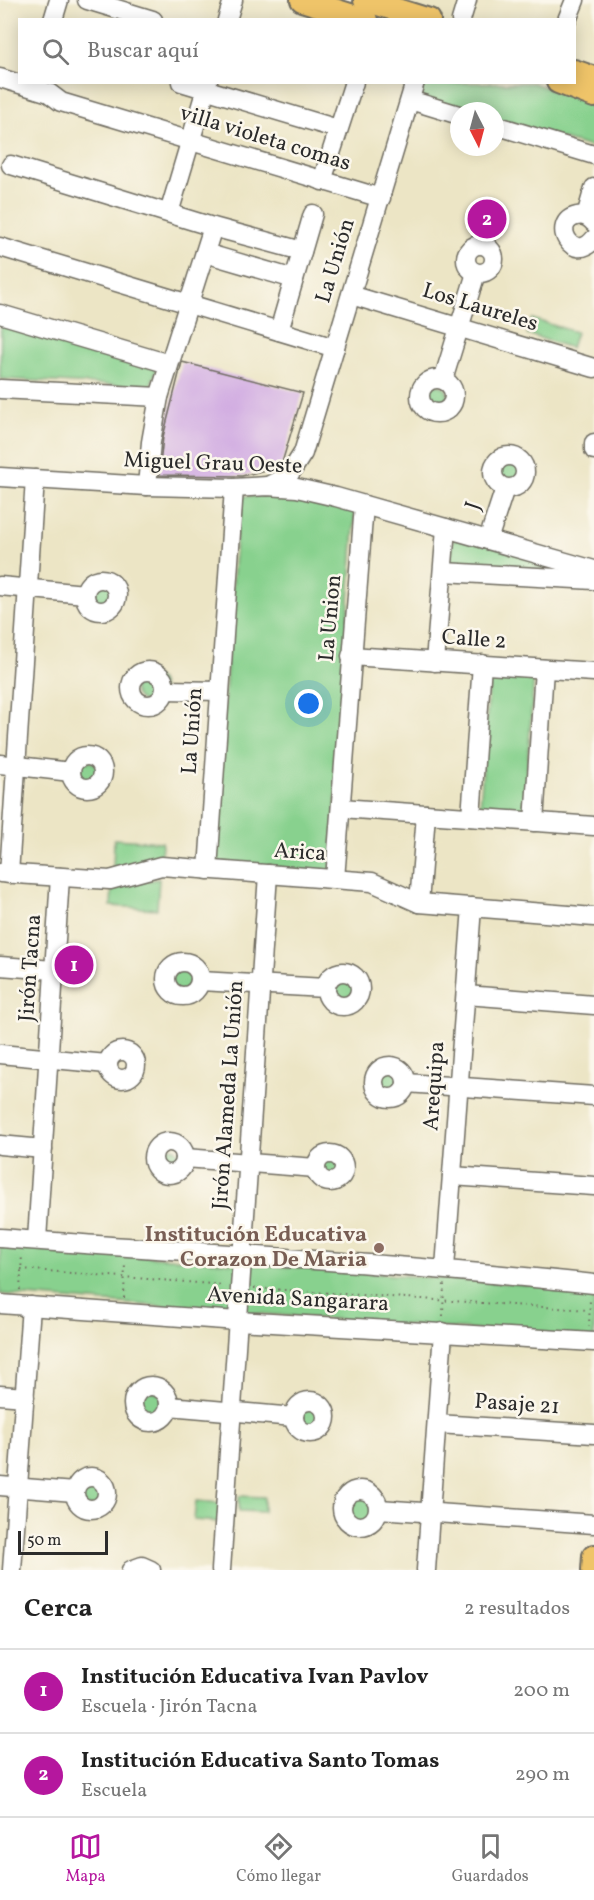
<!DOCTYPE html>
<html lang="es">
<head>
<meta charset="utf-8">
<style>
  body { margin:0; font-family:Vollkorn,serif; background:#f6f6f6; color:#222 }
  .compass { position:absolute; left:450px; top:102px; width:54px; height:54px; border-radius:50%; background:#fff; box-shadow:0 3px 15px #0003; rotate:174deg }
  .scale { position:absolute; left:18px; bottom:15px; width:90px; box-sizing:border-box; padding-left:6px; border:3px solid #2b2b2b; border-top:0; font-size:16px; line-height:21px; white-space:nowrap; color:#2b2b2b; -webkit-text-stroke:4px #fbf7ec; paint-order:stroke }
  .you { position:absolute; left:309px; top:704px; width:21px; height:21px; margin:-15px; border:4px solid #fff; border-radius:50%; background:#1a73e8; box-shadow:0 0 0 9px #1a73e833 }
  .badge { display:grid; place-items:center; width:39px; height:39px; border-radius:50%; background:#b5179e; color:#fff; font-size:20px; font-weight:700 }
  .pin { position:absolute; translate:-50% -50%; border:3px solid #fff; box-shadow:0 2px 6px #0006 }
  .list { margin:0; padding:0; list-style:none }
  h2 { display:flex; justify-content:space-between; align-items:center; height:78px; margin:0; padding:0 24px; font-size:26px }
  h2 small { font-size:20px; font-weight:400; color:#767676 }
  .list li { display:grid; grid-template-columns:39px 1fr auto; gap:18px; align-items:center; box-sizing:border-box; height:84px; padding:0 24px; border-top:2px solid #e0e0e0 }
  .list b { display:block; font-size:22px; white-space:nowrap }
  .list p { margin:0; font-size:20px; white-space:nowrap; color:#767676 }
  .list em { font-size:20px; font-style:normal; color:#767676 }
  .icon { flex:none; width:33px; height:33px; fill:none; stroke:currentColor; stroke-width:2; stroke-linecap:round; stroke-linejoin:round }
  .map { position:relative; flex:none; width:594px; height:1570px; overflow:hidden }
  .search { position:absolute; background:#fff; box-shadow:0 3px 15px #0003; left:18px; right:18px; top:18px; height:66px; display:flex; align-items:center; gap:15px; box-sizing:border-box; padding:0 21px; border-radius:0px; color:#767676; font-size:22px }
  .sheet { height:246px; background:#fff }
  nav { display:flex; justify-content:space-around; align-items:center; box-sizing:border-box; height:84px; border-top:2px solid #e0e0e0; background:#fff; font-size:16px; color:#767676 }
  nav a { display:grid; justify-items:center; gap:3px }
  nav .on { color:#b5179e }
  .map>svg:first-child { display:block }
</style>
</head>
<body>
<div class="map">
<svg width="594" height="1570" viewBox="0 0 594 1570">
  <rect width="100%" height="100%" fill="#fbf7ec"/>
  <filter id="ink" filterUnits="userSpaceOnUse"><feTurbulence type="fractalNoise" baseFrequency=".0167" numOctaves="2"/><feDisplacementMap in="SourceGraphic" scale="12" xChannelSelector="R" yChannelSelector="G"/><feConvolveMatrix kernelMatrix="1 2 1 2 8 2 1 2 1" color-interpolation-filters="sRGB"/></filter>
  <filter id="wash" filterUnits="userSpaceOnUse"><feTurbulence type="fractalNoise" baseFrequency=".008" numOctaves="4" result="noise"/><feDisplacementMap in="SourceGraphic" scale="24" xChannelSelector="R" yChannelSelector="G"/><feGaussianBlur stdDeviation="1.35" result="paint"/><feColorMatrix in="noise" values="0 0 0 0 0 0 0 0 0 0 0 0 0 0 0 0 0 1.4 0 .05"/><feComposite in="paint" operator="in"/></filter>
  <g filter="url(#wash)">
    <rect width="100%" height="100%" fill="#ece5c5"/>
    <g fill="#88d18e" stroke="#5a7e5c" stroke-width="1.5">
      <path d="M422,83H533L594,105V148L495,119V111H468L418,97Z"/>
      <path d="M532,319L576,332L571,348L527,334Z"/>
      <path d="M1,321L157,368L150,387L0,379Z"/>
      <circle cx="437" cy="396" r="11"/>
      <circle cx="509" cy="472" r="11"/>
      <path d="M239,496H294L355,511L331,873L213,863Z"/>
      <path d="M459,536L562,566V571L450,565L453,540Z"/>
      <circle cx="101" cy="595" r="13"/>
      <path d="M490,673L534,676L524,811L480,808Z"/>
      <circle cx="148" cy="688" r="14"/>
      <circle cx="87" cy="773" r="12"/>
      <path d="M114,839L162,842L161,858L113,871Z"/>
      <path d="M159,879L157,909L111,906L112,886Z"/>
      <circle cx="183" cy="980" r="12"/>
      <circle cx="342" cy="989" r="13"/>
      <circle cx="389" cy="1082" r="13"/>
      <circle cx="169" cy="1158" r="11"/>
      <circle cx="330" cy="1168" r="12"/>
      <path d="M0,1245L594,1290V1339L0,1294Z"/>
      <circle cx="151" cy="1404" r="13"/>
      <circle cx="311" cy="1416" r="12"/>
      <circle cx="91" cy="1494" r="13"/>
      <circle cx="360" cy="1508" r="15"/>
      <path d="M239,1496L264,1497V1512L239,1511Z"/>
      <path d="M196,1501L221,1503L219,1522L194,1520Z"/>
    </g>
    <g id="blocks">
      <path fill="#d2ade2" d="M182,362L303,393L281,466L242,476L159,475L163,437Z"/>
    </g>
  </g>
  <g filter="url(#ink)">
    <use href="#blocks" fill-opacity="0" stroke="#6f6c61" stroke-width="1.5"/>
    <g fill="none" stroke-linecap="round" stroke-linejoin="round">
      <g stroke="#6f6c61" stroke-width="21">
        <g id="minor">
          <path d="M87,0L153,20"/>
          <path d="M53,20L59,0"/>
          <path d="M227,20L233,0"/>
          <path d="M461,20L467,0"/>
          <path d="M567,20L575,0"/>
          <path d="M0,78L49,93L61,102L381,198"/>
          <path d="M181,82L338,129"/>
          <path d="M410,100L459,115"/>
          <path d="M495,125L594,155"/>
          <path d="M11,165L213,227L302,251"/>
          <path d="M322,181L354,82"/>
          <path d="M169,213L208,82"/>
          <path d="M586,216L594,188"/>
          <path d="M594,223C590,218 584,214 577,216C549,222 573,265 594,239"/>
          <circle cx="480" cy="259" r="14"/>
          <path d="M0,247L335,348"/>
          <path d="M205,253L294,279"/>
          <path d="M351,295L594,368"/>
          <path d="M0,314L169,364"/>
          <path d="M279,331L313,214"/>
          <circle cx="437" cy="396" r="17"/>
          <path d="M443,380L476,273"/>
          <path d="M0,389L159,397"/>
          <path d="M594,443V450"/>
          <circle cx="509" cy="472" r="16"/>
          <path d="M0,477L147,486L234,488L267,486L297,488L336,497L594,570"/>
          <path d="M147,486L151,442L159,397L213,227"/>
          <path d="M268,486L289,475L303,453L415,82"/>
          <path d="M488,540L505,488"/>
          <path d="M443,572L594,580"/>
          <circle cx="101" cy="595" r="16"/>
          <path d="M0,586L85,594"/>
          <path d="M351,656L594,672"/>
          <path d="M435,662L446,528"/>
          <circle cx="148" cy="688" r="17"/>
          <path d="M165,690L220,691"/>
          <circle cx="87" cy="772" r="16"/>
          <path d="M0,764L71,772"/>
          <path d="M341,808L594,826"/>
          <path d="M471,817L482,664"/>
          <path d="M534,822L544,669"/>
          <path d="M208,870L234,488"/>
          <path d="M0,873L110,880L161,866L372,882L419,903L594,917"/>
          <path d="M9,874L35,479"/>
          <path d="M335,879L364,505"/>
          <path d="M419,903L426,814"/>
          <circle cx="183" cy="979" r="17"/>
          <path d="M0,966L54,970"/>
          <circle cx="343" cy="989" r="17"/>
          <path d="M200,981L325,988"/>
          <path d="M466,995L594,1005"/>
          <circle cx="122" cy="1065" r="14"/>
          <path d="M0,1054L107,1064"/>
          <circle cx="390" cy="1082" r="16"/>
          <path d="M406,1083L594,1096"/>
          <circle cx="169" cy="1158" r="16"/>
          <path d="M0,1145L43,1149"/>
          <circle cx="330" cy="1168" r="14"/>
          <path d="M185,1158L316,1168"/>
          <path d="M452,1176L594,1186"/>
          <path d="M0,1238C198,1253 396,1263 594,1284"/>
          <path d="M37,1240L60,877"/>
          <path d="M445,1268L472,907"/>
          <path d="M0,1304L238,1321L594,1342"/>
          <circle cx="151" cy="1404" r="18"/>
          <path d="M0,1395L25,1397"/>
          <circle cx="310" cy="1417" r="16"/>
          <path d="M169,1406L294,1417"/>
          <path d="M437,1424L594,1434"/>
          <circle cx="91" cy="1493" r="16"/>
          <path d="M0,1486L74,1492"/>
          <circle cx="360" cy="1508" r="18"/>
          <path d="M379,1509L594,1524"/>
          <path d="M12,1570L31,1306"/>
          <path d="M131,1570L142,1566L151,1570"/>
          <path d="M221,1570L268,874"/>
          <path d="M426,1570L443,1332"/>
        </g>
      </g>
      <g stroke="#6f6c61" stroke-width="26">
        <g id="major">
          <path d="M302,0L366,20"/>
          <path d="M365,0L429,20"/>
          <path d="M574,71L594,78"/>
          <path d="M558,82L594,96"/>
          <path d="M593,1570L594,1556"/>
        </g>
      </g>
      <g stroke="#6f6c61" stroke-width="2" stroke-dasharray="1.5 4.5" stroke-linecap="butt">
        <path d="M21,1269L224,1285"/>
        <path d="M254,1288L589,1310"/>
        <path d="M20,1290L22,1254"/>
        <path d="M124,1298L125,1262"/>
        <path d="M443,1316L444,1283"/>
        <path d="M589,1327L590,1299"/>
      </g>
      <use href="#minor" stroke="#fff" stroke-width="18"/>
      <use href="#major" stroke="#efc469" stroke-width="22"/>
    </g>
  </g>
  <circle fill="#8d6e63" stroke="#fbf7ec" stroke-width="2" cx="379" cy="1248" r="6"/>
  <g text-anchor="middle" dominant-baseline="central" stroke-width="5" stroke-linejoin="round" paint-order="stroke">
    <g font-size="22" fill="#2b2b2b" stroke="#fbf7ec">
      <text transform="translate(265 139) rotate(17)">villa violeta comas</text>
      <text transform="translate(336 261) rotate(-73)">La Unión</text>
      <text transform="translate(480 308) rotate(17)">Los Laureles</text>
      <text transform="translate(213 464) rotate(2)">Miguel Grau Oeste</text>
      <text transform="translate(474 506) rotate(-72)">J</text>
      <text transform="translate(331 618) rotate(-85)">La Union</text>
      <text transform="translate(474 640) rotate(4)">Calle 2</text>
      <text transform="translate(193 731) rotate(-86)">La Unión</text>
      <text transform="translate(300 853) rotate(4)">Arica</text>
      <text transform="translate(31 968) rotate(-86)">Jirón Tacna</text>
      <text transform="translate(435 1086) rotate(-86)">Arequipa</text>
      <text transform="translate(229 1095) rotate(-86)">Jirón Alameda La Unión</text>
      <text transform="translate(298 1300) rotate(3)">Avenida Sangarara</text>
      <text transform="translate(517 1405) rotate(4)">Pasaje 21</text>
    </g>
    <g font-size="22" font-weight="bold" fill="#785e54" stroke="#fbf7ec" text-anchor="end">
      <text x="367" y="1235">Institución Educativa<tspan x="367" dy="25">Corazon De Maria</tspan></text>
    </g>
  </g>
</svg>
<svg class="compass" viewBox="-18 -18 36 36"><path d="M0-13l5 13h-10z" fill="#e53935"/><path d="M0 13l5-13h-10z" fill="#767676"/></svg>
<div class="scale">50 m</div>
<div class="you"></div>
<div class="pin badge" style="left:74px;top:965px">1</div>
<div class="pin badge" style="left:487px;top:219px">2</div>
<div class="search"><svg class="icon" aria-label="search" viewBox="0 0 24 24"><circle cx="10" cy="10" r="6"/><path d="M15 15l6 6"/></svg>Buscar aquí</div>
</div>
<section class="sheet">
<h2>Cerca<small>2 resultados</small></h2>
<ul class="list">
<li><span class="badge">1</span><div><b>Institución Educativa Ivan Pavlov</b><p>Escuela · Jirón Tacna</p></div><em>200 m</em></li>
<li><span class="badge">2</span><div><b>Institución Educativa Santo Tomas</b><p>Escuela</p></div><em>290 m</em></li>
</ul>
</section>
<nav>
<a class="on"><svg class="icon" aria-label="map" viewBox="0 0 24 24"><path d="M3 6l6-2 6 2 6-2v14l-6 2-6-2-6 2zM9 4v14M15 6v14"/></svg>Mapa</a>
<a><svg class="icon" aria-label="directions" viewBox="0 0 24 24"><path d="M12 3l9 9-9 9-9-9zM9 14v-3h6M13 9l2 2-2 2"/></svg>Cómo llegar</a>
<a><svg class="icon" aria-label="saved" viewBox="0 0 24 24"><path d="M7 4h10v16l-5-4-5 4z"/></svg>Guardados</a>
</nav>
</body>
</html>
